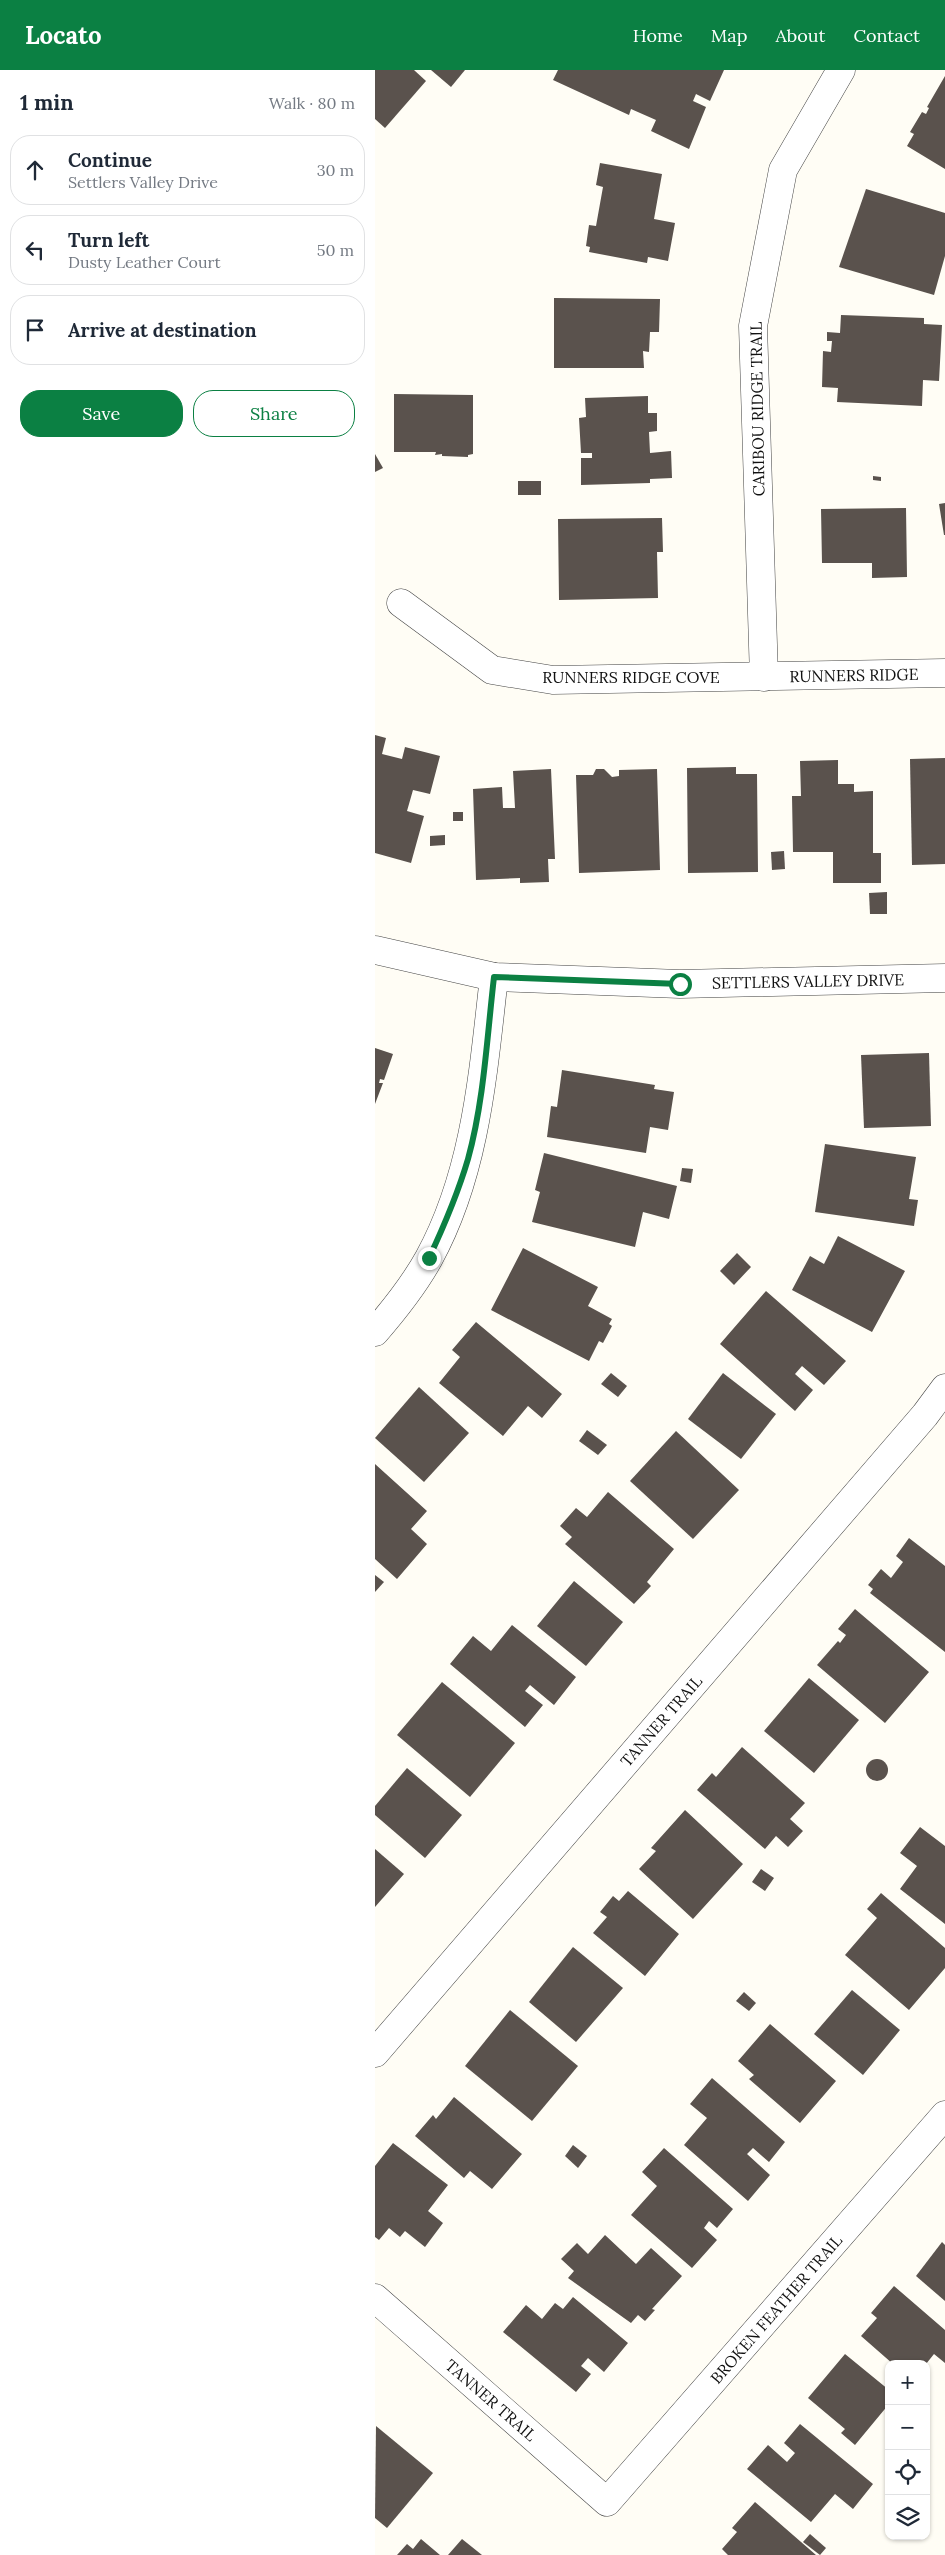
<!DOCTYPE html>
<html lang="en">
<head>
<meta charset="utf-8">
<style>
  body { margin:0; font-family:Lora,serif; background:#f6f6f7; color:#1f2937 }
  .controls { position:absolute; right:15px; bottom:15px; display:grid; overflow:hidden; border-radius:10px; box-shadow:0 1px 4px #0004 }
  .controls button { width:45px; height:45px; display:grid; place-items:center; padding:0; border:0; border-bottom:1px solid #e0e1e3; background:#fff; color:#1f2937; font:25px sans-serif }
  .stop { position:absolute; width:15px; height:15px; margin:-11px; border:4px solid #0b8043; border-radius:50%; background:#fff }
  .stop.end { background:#0b8043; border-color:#fff; box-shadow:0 1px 5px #0008 }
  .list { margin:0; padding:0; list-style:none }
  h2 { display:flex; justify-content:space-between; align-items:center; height:65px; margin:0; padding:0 20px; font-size:21px }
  h2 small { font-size:16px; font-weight:400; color:#747a83 }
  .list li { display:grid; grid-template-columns:32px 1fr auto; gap:15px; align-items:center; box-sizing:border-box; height:70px; margin:0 10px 10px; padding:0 10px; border:1px solid #e0e1e3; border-radius:20px }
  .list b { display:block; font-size:19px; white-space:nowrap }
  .list p { margin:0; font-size:16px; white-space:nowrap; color:#747a83 }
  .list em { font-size:16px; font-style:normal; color:#747a83 }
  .actions { display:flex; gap:10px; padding:15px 20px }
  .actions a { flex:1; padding:11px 0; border:1px solid #0b8043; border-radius:20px; text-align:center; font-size:18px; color:#0b8043 }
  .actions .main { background:#0b8043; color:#fff }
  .icon { flex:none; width:28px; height:28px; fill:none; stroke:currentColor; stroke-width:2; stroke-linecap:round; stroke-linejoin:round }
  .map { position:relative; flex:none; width:570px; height:2485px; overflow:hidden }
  header { display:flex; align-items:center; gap:30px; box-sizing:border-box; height:70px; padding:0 25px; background:#0b8043; color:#fff }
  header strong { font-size:24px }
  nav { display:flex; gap:28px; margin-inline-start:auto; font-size:18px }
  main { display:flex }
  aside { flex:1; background:#fff }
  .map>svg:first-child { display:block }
</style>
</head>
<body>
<header>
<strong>Locato</strong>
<nav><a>Home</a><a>Map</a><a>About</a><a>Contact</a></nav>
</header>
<main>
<aside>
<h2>1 min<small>Walk · 80 m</small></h2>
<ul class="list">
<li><svg class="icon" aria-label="ahead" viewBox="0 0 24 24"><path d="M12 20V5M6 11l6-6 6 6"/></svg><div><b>Continue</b><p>Settlers Valley Drive</p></div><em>30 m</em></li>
<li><svg class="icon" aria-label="left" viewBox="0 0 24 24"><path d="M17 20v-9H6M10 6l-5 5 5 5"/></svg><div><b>Turn left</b><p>Dusty Leather Court</p></div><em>50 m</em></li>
<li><svg class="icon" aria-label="arrive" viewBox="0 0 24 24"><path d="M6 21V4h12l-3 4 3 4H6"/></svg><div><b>Arrive at destination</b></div></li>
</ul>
<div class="actions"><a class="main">Save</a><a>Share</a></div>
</aside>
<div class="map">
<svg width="570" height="2485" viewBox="0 0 570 2485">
  <rect width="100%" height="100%" fill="#fffdf5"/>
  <g fill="#5a524d">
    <path d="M0,0H39L51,11L10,58L0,49Z"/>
    <path d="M56,0H90L76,17Z"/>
    <path d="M183,0H349L335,31L321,24L318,31L331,37L314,79L276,61L281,50L256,39L254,45L178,10Z"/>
    <path d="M570,6V99L532,76L539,64L535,62L547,42L551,44L554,38L552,37Z"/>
    <path d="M225,93L287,104L279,149L300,153L293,191L273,187L272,193L214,182L215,177L211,176L214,155L221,156L228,117L221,115Z"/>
    <path d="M491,119L570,143V186L559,225L464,197Z"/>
    <path d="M179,228L285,229L284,262H275L274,282L268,281L269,298H179Z"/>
    <path d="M466,245L549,248V254L567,255L564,311L548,310L547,336L462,332L463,318L447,317L448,281L456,282L457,271H452V262L465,263Z"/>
    <path d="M19,324L98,325V384L93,385V387L67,386V384L60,385L61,382H19Z"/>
    <path d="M273,326V343H282V361L274,362L275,383L296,381L297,408L275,409V413L206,415V388H217V383H206L204,348L211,347L210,328Z"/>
    <path d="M0,384L8,398L0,402Z"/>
    <path d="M498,406L506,407V411L498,410Z"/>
    <rect x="143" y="411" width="23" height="14"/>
    <path d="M570,433V465H569L564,434Z"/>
    <path d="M531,438L532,507L497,508V493H447L446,439Z"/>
    <path d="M287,448L288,482H282L283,528L184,530L183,449Z"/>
    <path d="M0,665L11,668L7,684L27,689L30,677L65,686L55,724L38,720L32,741L49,746L36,793L0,783Z"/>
    <path d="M570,688V794L537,795L535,689Z"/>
    <path d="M463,690V714H479V722L498,721V783H506V813H458V782H418L417,726H426L425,691Z"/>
    <path d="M361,697V704H382L383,802L313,803L312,698Z"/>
    <path d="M176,699L180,789H173L174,812L145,813V808L101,810L98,719L127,717L128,738H140L138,701Z"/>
    <path d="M221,699H229L237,707L244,706V700L282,699L285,800L204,803L201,705H218Z"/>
    <rect x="78" y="742" width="10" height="9"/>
    <path d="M70,765V775L55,776V766Z"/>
    <path d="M409,781L410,799L397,800L396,782Z"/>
    <path d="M512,822V844H495L494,823Z"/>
    <path d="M0,978L18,984L9,1010L5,1009L4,1013H8L0,1034Z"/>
    <path d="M554,983L556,1056L489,1058L486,985Z"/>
    <path d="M187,1000L280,1015L279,1019L299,1022L293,1060L275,1057L271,1083L172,1067L176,1036L182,1037Z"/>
    <path d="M450,1074L541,1087L534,1129L543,1130L539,1156L440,1142Z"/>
    <path d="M169,1083L302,1116L294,1149L268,1142L260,1177L157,1152L165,1122L160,1120Z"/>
    <path d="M307,1098L318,1099L316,1113L305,1111Z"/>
    <path d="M463,1166L530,1201L497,1262L417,1220L435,1186L449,1194Z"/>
    <path d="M148,1178L223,1217L213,1236L237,1249L234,1254L237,1256L228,1273L224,1271L214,1291L116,1240Z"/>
    <path d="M362,1183L376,1197L359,1215L345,1201Z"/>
    <path d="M391,1221L471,1291L449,1315L427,1296L420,1304L438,1320L420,1341L345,1274Z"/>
    <path d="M101,1252L187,1324L167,1348L153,1336L128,1366L64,1313L85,1287L77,1280Z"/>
    <path d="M236,1303L252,1316L243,1327L226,1314Z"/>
    <path d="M348,1303L401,1344L366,1389L313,1349Z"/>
    <path d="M44,1317L94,1363L49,1412L0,1368Z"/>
    <path d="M212,1360L232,1375L223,1385L204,1371Z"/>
    <path d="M301,1361L364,1420L318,1469L255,1411Z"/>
    <path d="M0,1394L52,1441L36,1459L52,1474L22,1509L0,1489Z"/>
    <path d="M233,1422L299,1479L272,1512L276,1516L259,1534L190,1474L197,1467L185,1456L201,1438L212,1447Z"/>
    <path d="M534,1468L570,1496V1582L495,1523L498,1519L493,1515L506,1499L516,1508L528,1492L521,1486Z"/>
    <path d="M0,1505L9,1512L0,1522Z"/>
    <path d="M199,1511L248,1552L211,1596L162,1556Z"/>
    <path d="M480,1539L554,1602L510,1653L442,1595L463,1571L465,1573L471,1565L463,1559Z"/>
    <path d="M137,1555L201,1607L179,1635L155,1615L150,1621L168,1635L150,1657L75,1594L98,1566L116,1581Z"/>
    <path d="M434,1608L484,1650L439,1703L389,1661Z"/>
    <path d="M67,1612L140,1673L95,1727L22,1665Z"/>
    <path d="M367,1677L430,1733L415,1749L428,1761L413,1777L401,1766L390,1779L322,1720L337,1703L341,1707Z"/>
    <circle cx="502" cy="1700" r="11"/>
    <path d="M32,1698L87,1745L50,1788L0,1745V1736Z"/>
    <path d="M310,1740L368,1794L318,1849L264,1799L281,1781L276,1778Z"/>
    <path d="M545,1757L570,1776V1854L525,1819L542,1796L525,1783Z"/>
    <path d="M0,1779L29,1804L0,1837Z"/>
    <path d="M386,1799L399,1808L390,1821L377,1812Z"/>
    <path d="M253,1821L304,1864L270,1906L218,1863L232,1847L225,1842L238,1826L244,1831Z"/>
    <path d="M506,1823L570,1878V1898L534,1940L470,1885L502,1848L492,1839Z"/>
    <path d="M198,1877L248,1918L201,1972L154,1932Z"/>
    <path d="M477,1920L525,1960L488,2005L439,1964Z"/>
    <path d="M369,1922L381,1933L374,1941L361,1931Z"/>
    <path d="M135,1940L203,1996L157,2051L90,1996Z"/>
    <path d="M395,1954L461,2011L425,2053L374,2009L379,2005L363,1991Z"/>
    <path d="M337,2008L410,2072L394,2092L378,2078L372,2084L395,2105L373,2131L309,2075L332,2048L315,2034Z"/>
    <path d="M79,2027L147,2084L117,2119L95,2101L89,2108L40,2066L58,2045L61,2049Z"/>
    <path d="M18,2073L73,2115L53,2141L68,2153L50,2177L30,2161L25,2167L14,2158L4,2170L0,2167V2096Z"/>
    <path d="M198,2075L212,2086L203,2098L190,2086Z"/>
    <path d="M289,2078L358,2139L342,2158L334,2151L329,2158L342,2170L317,2198L256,2145L282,2116L267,2102Z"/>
    <path d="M230,2165L261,2194L276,2178L307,2206L277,2239L280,2240L270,2251L263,2245L256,2253L193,2208L199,2201L186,2189L202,2173L213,2184Z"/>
    <path d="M567,2172L570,2175V2231L541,2206Z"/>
    <path d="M519,2216L570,2260V2293L559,2284L551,2294H518L486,2266L502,2248L496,2243Z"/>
    <path d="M198,2227L253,2273L229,2302L213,2288L206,2296L216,2304L201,2322L128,2262L151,2235L167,2249L180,2233L188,2239Z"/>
    <path d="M470,2284L514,2320V2334L480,2375L466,2363L470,2359L433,2328Z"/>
    <path d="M425,2354L498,2414L478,2439L460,2424L436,2452L372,2399L393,2375L412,2392L420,2383L409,2373Z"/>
    <path d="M1,2356L58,2403L12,2458L0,2448Z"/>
    <path d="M380,2432L441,2485H353L347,2479L362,2462L357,2458Z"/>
    <path d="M435,2464L451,2478L445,2485L428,2472Z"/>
    <path d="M46,2469L65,2485H22L32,2474L38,2479Z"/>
    <path d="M87,2469L107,2485H73Z"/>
  </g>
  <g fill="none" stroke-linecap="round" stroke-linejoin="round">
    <g stroke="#444" stroke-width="29">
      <g id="minor">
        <path d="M26,533L117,600L178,610L570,603"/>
        <path d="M389,607L378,256L408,100L466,0"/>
        <path d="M0,1262C20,1239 39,1215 54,1188C101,1102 108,1003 119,907"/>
        <path d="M0,1983L550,1345L570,1318"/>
        <path d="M0,2228L232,2432L570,2045"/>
      </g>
    </g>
    <g stroke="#444" stroke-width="29">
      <path id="tertiary" d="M0,880L119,907L305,914L570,908"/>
    </g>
    <use href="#minor" stroke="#fff" stroke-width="28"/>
    <use href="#tertiary" stroke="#fff" stroke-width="28"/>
  </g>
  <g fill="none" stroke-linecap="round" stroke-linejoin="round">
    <path stroke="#0b8043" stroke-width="6" d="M54,1188C69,1156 83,1123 93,1089C109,1031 112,967 119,907L305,914"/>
  </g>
  <g text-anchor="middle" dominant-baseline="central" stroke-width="5" stroke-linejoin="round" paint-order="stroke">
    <g font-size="16" fill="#111" stroke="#fff">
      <text transform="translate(382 339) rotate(-91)">CARIBOU RIDGE TRAIL</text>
      <text transform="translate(479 605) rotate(-1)">RUNNERS RIDGE</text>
      <text x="256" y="607">RUNNERS RIDGE COVE</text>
      <text transform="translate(433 911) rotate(-1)">SETTLERS VALLEY DRIVE</text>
      <text transform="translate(286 1651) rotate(-49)">TANNER TRAIL</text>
      <text transform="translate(401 2239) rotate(-49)">BROKEN FEATHER TRAIL</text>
      <text transform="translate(116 2330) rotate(41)">TANNER TRAIL</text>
    </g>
  </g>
</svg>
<div class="controls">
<button>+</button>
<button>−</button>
<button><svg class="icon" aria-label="locate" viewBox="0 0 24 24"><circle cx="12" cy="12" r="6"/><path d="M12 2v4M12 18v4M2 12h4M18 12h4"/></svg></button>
<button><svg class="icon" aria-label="layers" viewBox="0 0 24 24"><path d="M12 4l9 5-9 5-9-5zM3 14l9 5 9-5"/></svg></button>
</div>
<div class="stop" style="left:305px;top:914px"></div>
<div class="stop end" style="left:54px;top:1188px"></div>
</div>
</main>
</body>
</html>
